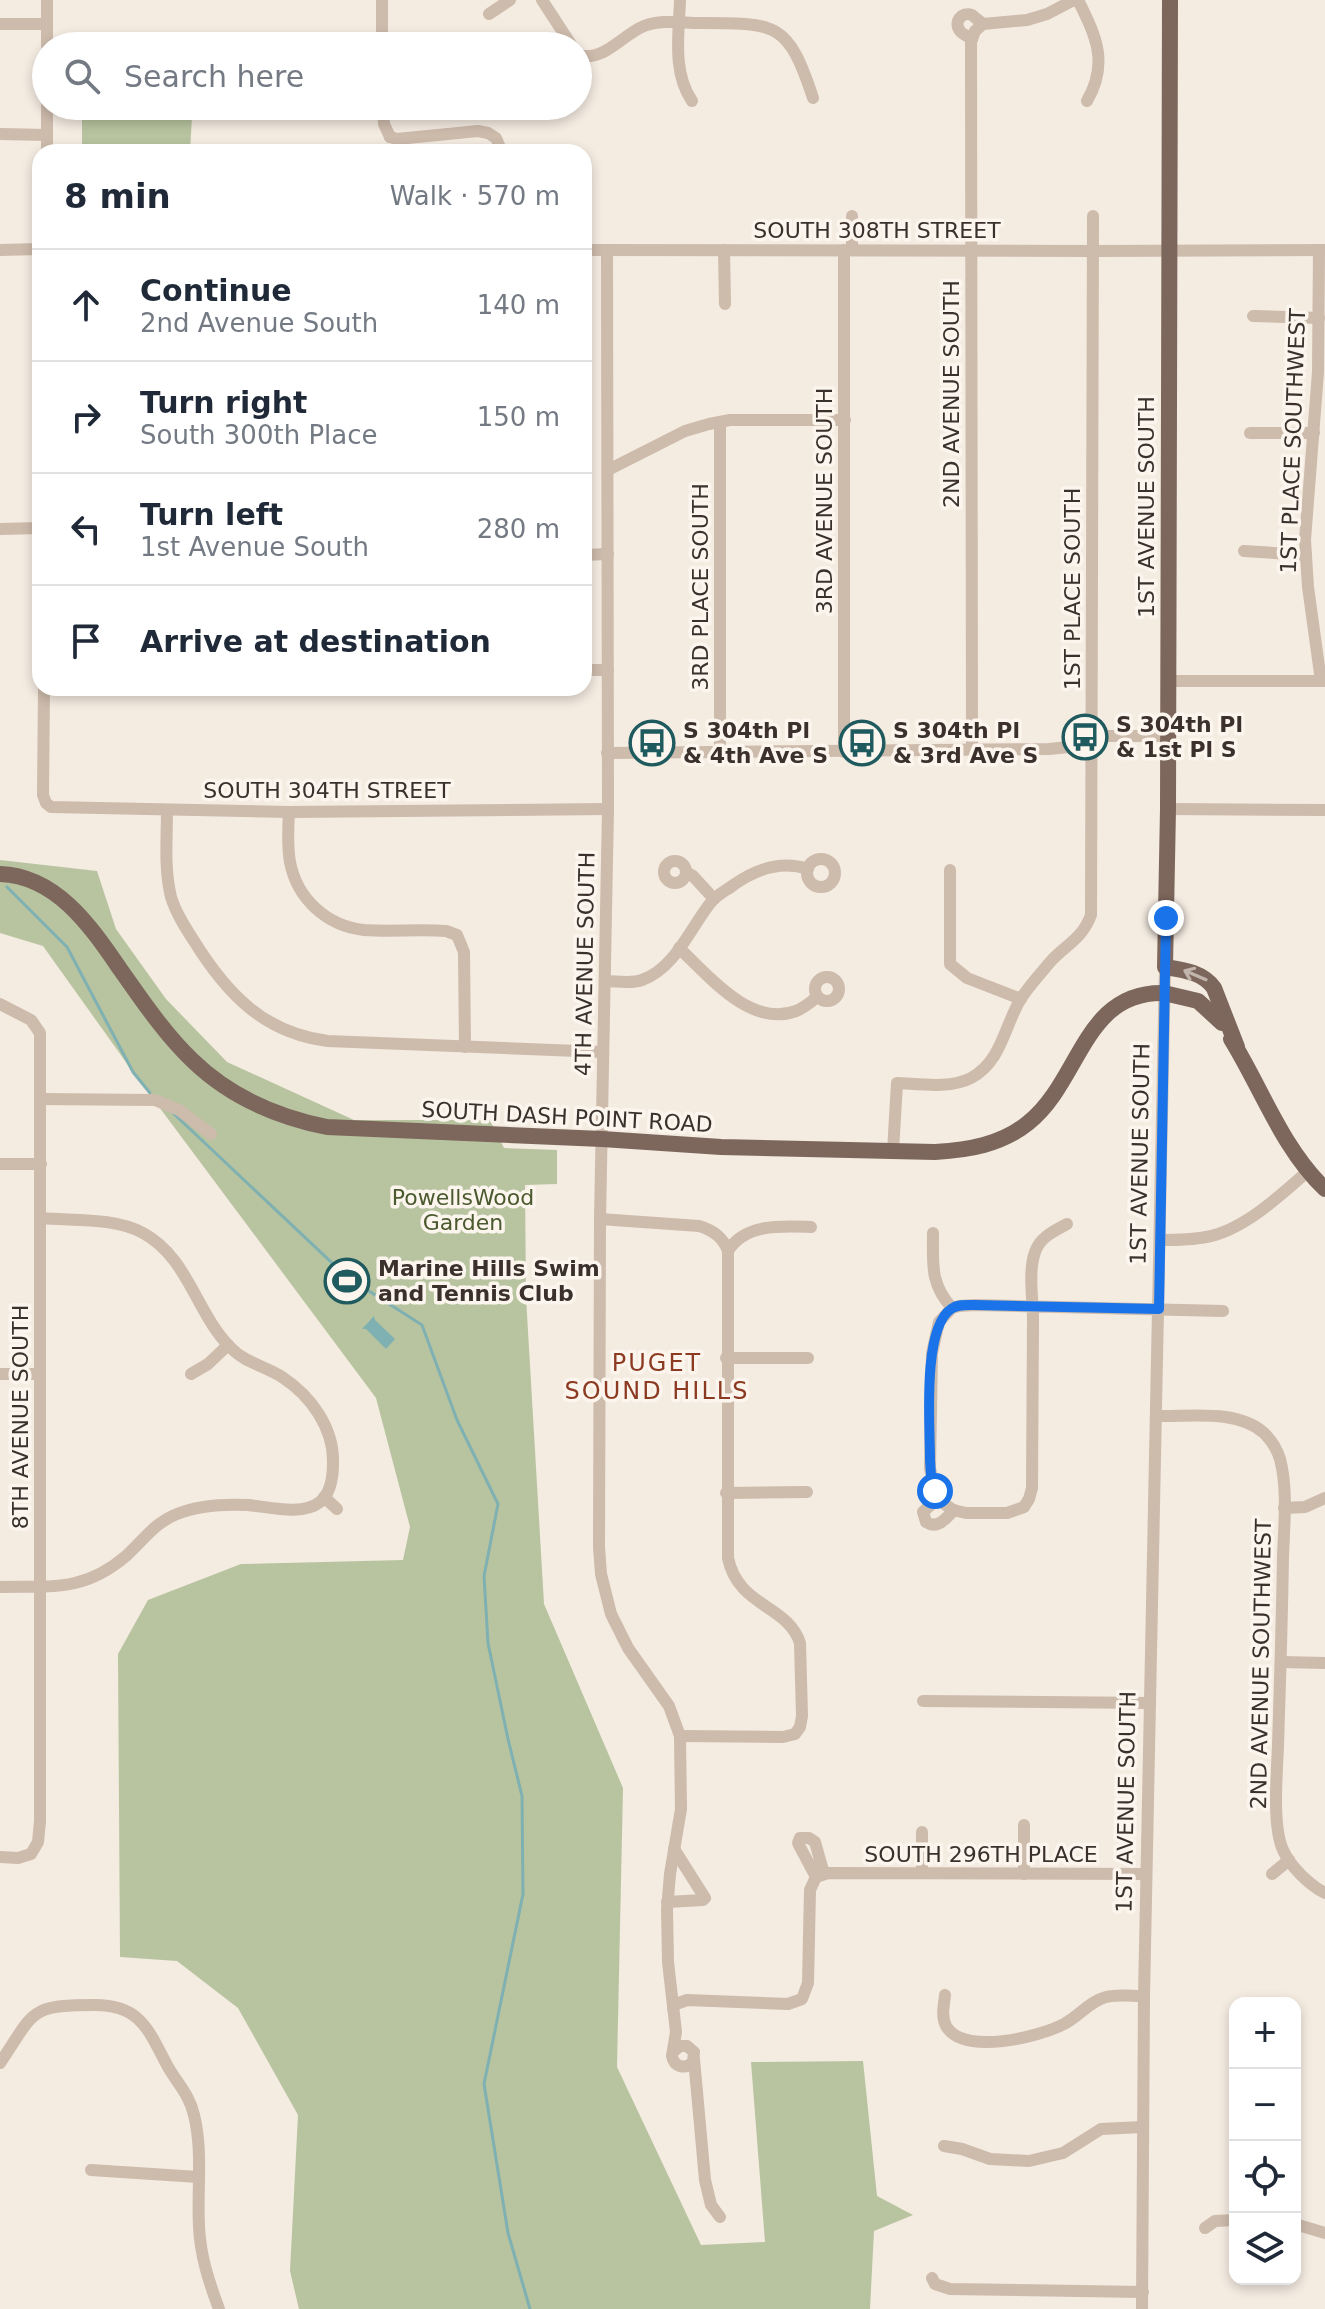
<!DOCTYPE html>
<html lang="en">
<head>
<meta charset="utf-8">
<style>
  body { margin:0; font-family:"DejaVu Sans",sans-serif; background:#f6f6f7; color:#1f2937 }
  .controls { position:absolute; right:24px; bottom:24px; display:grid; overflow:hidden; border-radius:16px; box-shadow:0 4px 12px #0003 }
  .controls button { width:72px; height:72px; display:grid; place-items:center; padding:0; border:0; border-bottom:2px solid #e0e1e3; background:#fff; color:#1f2937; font:40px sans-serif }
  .stop { position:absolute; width:24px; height:24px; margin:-18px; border:6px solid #1a73e8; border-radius:50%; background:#fff }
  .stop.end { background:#1a73e8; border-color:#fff; box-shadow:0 2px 8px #0008 }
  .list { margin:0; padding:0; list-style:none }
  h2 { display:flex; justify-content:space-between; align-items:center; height:104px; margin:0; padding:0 32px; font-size:34px }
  h2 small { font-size:26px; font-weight:400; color:#747a83 }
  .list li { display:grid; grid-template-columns:52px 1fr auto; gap:24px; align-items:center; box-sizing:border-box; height:112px; padding:0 32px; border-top:2px solid #e0e1e3 }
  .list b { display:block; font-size:30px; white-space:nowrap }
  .list p { margin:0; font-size:26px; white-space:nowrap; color:#747a83 }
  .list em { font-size:26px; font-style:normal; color:#747a83 }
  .icon { flex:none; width:44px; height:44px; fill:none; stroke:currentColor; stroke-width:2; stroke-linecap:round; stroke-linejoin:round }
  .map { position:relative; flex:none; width:1325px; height:2309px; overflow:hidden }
  .search { position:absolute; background:#fff; box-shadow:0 4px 12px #0003; left:32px; top:32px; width:560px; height:88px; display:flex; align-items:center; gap:20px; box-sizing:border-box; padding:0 28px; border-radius:44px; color:#747a83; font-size:30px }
  .panel { position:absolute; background:#fff; box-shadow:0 4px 12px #0003; left:32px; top:144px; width:560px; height:552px; border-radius:24px }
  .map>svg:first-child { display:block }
</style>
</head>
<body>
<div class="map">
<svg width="1325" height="2309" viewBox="0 0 1325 2309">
  <rect width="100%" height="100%" fill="#f4ebe1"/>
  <g fill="#b8c4a0">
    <path d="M82,116H192L190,152H82Z"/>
    <path d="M0,860L97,871L116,929L166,999L227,1062L354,1120H490L504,1148L557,1150V1184L525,1185L526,1297L544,1604L623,1788L617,2067L701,2245L765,2242L751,2062L863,2061L877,2196L913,2215L874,2231L870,2309H299L290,2271L298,2115L238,2008L177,1961L120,1957L118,1654L148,1600L241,1564L403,1560L410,1527L376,1398L133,1072L43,946L0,933Z"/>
  </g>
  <path fill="#7fb0b2" d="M374,1316L375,1320L395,1339L386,1349L366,1329H362Z"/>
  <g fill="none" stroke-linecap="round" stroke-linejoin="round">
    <g stroke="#7fb0b2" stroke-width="3">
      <path d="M7,887L67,947L133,1072L150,1093"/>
      <path d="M173,1113L347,1277L422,1325L457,1420L498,1504L484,1576L488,1643L508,1739L522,1796L523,1894L484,2084L508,2233L530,2309"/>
    </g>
    <g stroke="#cdbbac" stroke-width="12">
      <path d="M47,0V46"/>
      <path d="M542,0L572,46"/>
      <path d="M680,0C679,33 672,72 692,101"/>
      <path d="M1078,0C1096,36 1109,63 1087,101"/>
      <path d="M489,14L510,0"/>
      <path d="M0,24H47"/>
      <path d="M972,39C968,36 963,35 960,31C953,22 962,11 972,15C973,16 982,23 983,24"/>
      <path d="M382,46V0"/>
      <path d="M584,56C607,58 624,34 644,26C661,19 682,23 700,23C777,23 788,22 813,98"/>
      <path d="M383,106L384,124L390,137"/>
      <path d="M0,134L47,135"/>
      <path d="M390,137L397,139L478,131L488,133L496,138L502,152"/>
      <path d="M47,152V106"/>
      <path d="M0,250L40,249"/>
      <path d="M584,250L1093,251L1325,250"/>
      <path d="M607,250L608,809L600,1219L599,1547L601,1574L611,1614L628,1648L669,1706L680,1736L681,1809L670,1874L667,1910L668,1962L676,2032L672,2056C674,2067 685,2070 693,2062L694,2052L687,2046H680L673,2052"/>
      <path d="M724,250L725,304"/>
      <path d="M844,250V752"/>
      <path d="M852,250V216"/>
      <path d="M1319,250L1318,372L1305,540L1308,587L1321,681"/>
      <path d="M1253,316L1319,318"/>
      <path d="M720,422V752"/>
      <path d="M1250,433H1314"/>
      <path d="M608,470L685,431L709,424L730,420H845"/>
      <path d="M0,529L40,528"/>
      <path d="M1244,551L1306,555"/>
      <path d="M584,555L608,554"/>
      <path d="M584,670H608"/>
      <path d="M1168,681H1325"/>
      <path d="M44,688L43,795L46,803L51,807L289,812L608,809"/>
      <path d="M972,749L971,42L975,31L983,24L1027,20L1047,14L1074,0"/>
      <path d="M607,753L1049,749L1069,747L1101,736H1168"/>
      <path d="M1168,809L1325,810"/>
      <path d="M167,810C167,838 164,869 171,897C176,913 185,927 194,941C227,994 264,1033 328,1041L603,1052"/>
      <path d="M289,812C288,829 287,846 290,862C297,899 327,926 364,930C391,932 418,929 446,931L457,935L464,952L465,1047"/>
      <circle cx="821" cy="873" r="14"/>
      <circle cx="675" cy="872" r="11"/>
      <path d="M950,870V964L967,978L1021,999"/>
      <path d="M686,872L693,876L714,899"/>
      <path d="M679,948C708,975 750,1028 796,1011C804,1008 811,1002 817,997"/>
      <circle cx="827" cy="989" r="12"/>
      <path d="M605,981C617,981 631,984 642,980C676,968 691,926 712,901C717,895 725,891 732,886C754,870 780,860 808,869"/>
      <path d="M0,1004L31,1020L40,1033V1821L38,1842L31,1854L18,1858L0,1857"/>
      <path d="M41,1099L155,1100L179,1110L211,1134"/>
      <path d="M893,1151L897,1083C920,1084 950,1089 971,1078C1001,1062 1004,1028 1020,1000C1028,987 1041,973 1051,961C1067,944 1082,939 1091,915L1093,216"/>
      <path d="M0,1164H41"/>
      <path d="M600,1219L699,1226C713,1230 723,1237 728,1251V1558C738,1607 788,1605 800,1643L802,1716L800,1727L795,1734L783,1737L680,1736"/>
      <path d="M1067,1224C1054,1231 1040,1237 1035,1252C1028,1272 1033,1298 1033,1320C1033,1376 1032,1432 1032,1488L1029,1499L1024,1507L1007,1513H966L953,1510L943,1503L935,1491L930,1468L932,1353L939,1322L952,1308L959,1306L975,1305L1223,1311"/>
      <path d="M933,1233C933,1264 930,1284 952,1308"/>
      <path d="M1161,1240C1176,1240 1191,1240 1206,1237C1242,1231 1280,1196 1307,1172"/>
      <path d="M728,1251C745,1223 782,1226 811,1227"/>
      <path d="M726,1358H808"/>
      <path d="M0,1374H40"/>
      <path d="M191,1374L208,1364L228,1345"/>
      <path d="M1157,1416C1191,1417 1237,1409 1264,1433C1271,1440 1277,1449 1280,1459C1288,1489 1284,1525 1283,1557C1282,1620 1280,1683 1278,1746C1277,1773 1272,1826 1283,1850C1290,1866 1309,1885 1325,1893"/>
      <path d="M726,1493L807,1492"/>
      <path d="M324,1497L337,1509"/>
      <path d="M938,1498L923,1512L926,1522C938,1530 946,1518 954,1510"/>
      <path d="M1284,1508L1305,1507L1325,1498"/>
      <path d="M0,1587C51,1586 84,1592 126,1556C143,1541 154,1523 177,1514C199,1505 225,1504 248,1505C270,1507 302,1516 320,1502C331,1493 333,1476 333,1463C334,1428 311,1396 282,1377C265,1366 245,1363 230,1347C196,1313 188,1257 143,1233C114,1217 72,1221 41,1218"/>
      <path d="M1281,1662L1325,1663"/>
      <path d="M923,1701L1150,1703"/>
      <path d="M1024,1825V1874"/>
      <path d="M922,1872V1832"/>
      <path d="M1272,1874L1289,1860"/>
      <path d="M816,1877L828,1873L1146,1874"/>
      <path d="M816,1877L800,1847L798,1843L800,1838H809L815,1842L824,1874"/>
      <path d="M667,1902L703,1900L705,1898L674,1849"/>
      <path d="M945,1995C944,2005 941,2016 946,2026C964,2056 1039,2037 1064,2024C1078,2017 1090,2001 1106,1997C1118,1994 1131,1996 1144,1996"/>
      <path d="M673,2008L676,2004L687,2000L788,2004L802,1999L808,1983L810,1890L816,1877"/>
      <path d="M694,2059L705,2180L711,2205L720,2217"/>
      <path d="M0,2063C35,2012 27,2005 95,2005C142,2005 149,2032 168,2067C178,2084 190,2096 194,2115C203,2151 197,2190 199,2226C200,2255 209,2282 219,2309"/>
      <path d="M944,2146L962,2149L990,2159L1029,2161L1063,2153L1101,2129L1142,2127"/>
      <path d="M91,2170L198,2177"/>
      <path d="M1295,2224L1325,2233"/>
      <path d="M1205,2228L1215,2221L1235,2220"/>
      <path d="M932,2278L935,2284L950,2289L1143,2292"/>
      <path d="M1142,2309L1144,1996L1165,967"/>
    </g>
    <g stroke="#7d675c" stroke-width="16">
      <path d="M1170,0L1168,809L1165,967C1184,970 1202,972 1214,988L1237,1047"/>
      <path d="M0,874C57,876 91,927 120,969C142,1000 164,1033 192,1060C229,1096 277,1117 327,1127L602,1139L721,1147L935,1152C968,1150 1001,1145 1028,1123C1081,1081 1083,991 1164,993"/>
      <path d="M1231,1039C1262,1089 1282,1148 1325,1189"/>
    </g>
    <path stroke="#7d675c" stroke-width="16" d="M1164,993L1198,1001L1222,1023"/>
  </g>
  <defs><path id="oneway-shaft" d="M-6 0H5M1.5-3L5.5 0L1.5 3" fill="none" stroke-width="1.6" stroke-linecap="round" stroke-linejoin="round" transform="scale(2)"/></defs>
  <use stroke="#c2b5ac" href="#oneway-shaft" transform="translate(1195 975) rotate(-157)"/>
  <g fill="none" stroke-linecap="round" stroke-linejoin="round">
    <path stroke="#1a73e8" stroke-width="10" d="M935,1491L931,1476L930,1460C930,1426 922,1329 951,1309C958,1304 967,1305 975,1305L1159,1309L1166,918"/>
  </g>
  <defs>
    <g id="bus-ring" transform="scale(2.3)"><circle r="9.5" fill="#fbf5ee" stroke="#1f5a5e" stroke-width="1.5"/><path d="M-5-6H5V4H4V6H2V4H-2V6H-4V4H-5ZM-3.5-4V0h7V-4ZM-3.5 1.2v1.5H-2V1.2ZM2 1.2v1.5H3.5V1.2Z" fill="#1f5a5e"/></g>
    <g id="stadium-ring" transform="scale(2.3)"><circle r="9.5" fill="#fbf5ee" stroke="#1f5a5e" stroke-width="1.5"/><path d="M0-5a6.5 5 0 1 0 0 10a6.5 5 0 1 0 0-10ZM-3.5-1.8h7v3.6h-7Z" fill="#1f5a5e"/></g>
  </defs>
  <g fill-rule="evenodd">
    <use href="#bus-ring" x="1085" y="737"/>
    <use href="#bus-ring" x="652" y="743"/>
    <use href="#bus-ring" x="862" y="743"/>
    <use href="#stadium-ring" x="347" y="1281"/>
  </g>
  <g text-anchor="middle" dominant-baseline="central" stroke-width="7" stroke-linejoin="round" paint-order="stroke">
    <g font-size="22" fill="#3b302b" stroke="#fbf5ee">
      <text x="877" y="230">SOUTH 308TH STREET</text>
      <text transform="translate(951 394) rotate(-90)">2ND AVENUE SOUTH</text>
      <text transform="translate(1293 441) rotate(-88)">1ST PLACE SOUTHWEST</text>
      <text transform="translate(824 501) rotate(-90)">3RD AVENUE SOUTH</text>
      <text transform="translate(1146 507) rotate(-90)">1ST AVENUE SOUTH</text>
      <text transform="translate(700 587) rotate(-90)">3RD PLACE SOUTH</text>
      <text transform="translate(1072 589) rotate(-90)">1ST PLACE SOUTH</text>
      <text x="327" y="790">SOUTH 304TH STREET</text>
      <text transform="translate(585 964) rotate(-89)">4TH AVENUE SOUTH</text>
      <text transform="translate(567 1117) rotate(3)">SOUTH DASH POINT ROAD</text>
      <text transform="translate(1140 1154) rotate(-89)">1ST AVENUE SOUTH</text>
      <text transform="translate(20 1417) rotate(-90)">8TH AVENUE SOUTH</text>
      <text transform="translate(1261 1664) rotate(-89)">2ND AVENUE SOUTHWEST</text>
      <text transform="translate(1126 1802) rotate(-89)">1ST AVENUE SOUTH</text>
      <text x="981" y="1854">SOUTH 296TH PLACE</text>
    </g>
    <g font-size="22" font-weight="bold" fill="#3b302b" stroke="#fbf5ee" text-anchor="start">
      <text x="1116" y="724">S 304th Pl<tspan x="1116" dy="25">&amp; 1st Pl S</tspan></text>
      <text x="683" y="730">S 304th Pl<tspan x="683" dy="25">&amp; 4th Ave S</tspan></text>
      <text x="893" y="730">S 304th Pl<tspan x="893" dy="25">&amp; 3rd Ave S</tspan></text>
      <text x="378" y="1268">Marine Hills Swim<tspan x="378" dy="25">and Tennis Club</tspan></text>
    </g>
    <g font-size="22" fill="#4a5a2e" stroke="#fbf5ee">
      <text x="463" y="1197">PowellsWood<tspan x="463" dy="25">Garden</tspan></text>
    </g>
    <g font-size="24" letter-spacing="2" fill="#8c3b22" stroke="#fbf5ee">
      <text x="657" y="1363">PUGET<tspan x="657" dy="28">SOUND HILLS</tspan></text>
    </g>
  </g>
</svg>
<div class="controls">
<button>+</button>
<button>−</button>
<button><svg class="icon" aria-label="locate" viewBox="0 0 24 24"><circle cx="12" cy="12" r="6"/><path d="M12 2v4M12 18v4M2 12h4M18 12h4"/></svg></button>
<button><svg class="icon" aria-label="layers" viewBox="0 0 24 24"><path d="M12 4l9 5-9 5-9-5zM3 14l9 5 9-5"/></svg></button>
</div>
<div class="stop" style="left:935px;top:1491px"></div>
<div class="stop end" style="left:1166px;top:918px"></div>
<div class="search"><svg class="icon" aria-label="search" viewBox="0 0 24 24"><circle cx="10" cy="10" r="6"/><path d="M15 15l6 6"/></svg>Search here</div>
<section class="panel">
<h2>8 min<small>Walk · 570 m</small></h2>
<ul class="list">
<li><svg class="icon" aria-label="ahead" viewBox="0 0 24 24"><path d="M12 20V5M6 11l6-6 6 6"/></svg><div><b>Continue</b><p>2nd Avenue South</p></div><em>140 m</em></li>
<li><svg class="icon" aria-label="right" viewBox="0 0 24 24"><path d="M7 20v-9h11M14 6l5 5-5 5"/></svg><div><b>Turn right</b><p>South 300th Place</p></div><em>150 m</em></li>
<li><svg class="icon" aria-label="left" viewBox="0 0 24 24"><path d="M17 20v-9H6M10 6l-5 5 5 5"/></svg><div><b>Turn left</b><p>1st Avenue South</p></div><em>280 m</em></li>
<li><svg class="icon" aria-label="arrive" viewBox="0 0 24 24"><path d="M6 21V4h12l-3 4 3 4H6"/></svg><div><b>Arrive at destination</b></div></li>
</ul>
</section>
</div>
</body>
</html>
